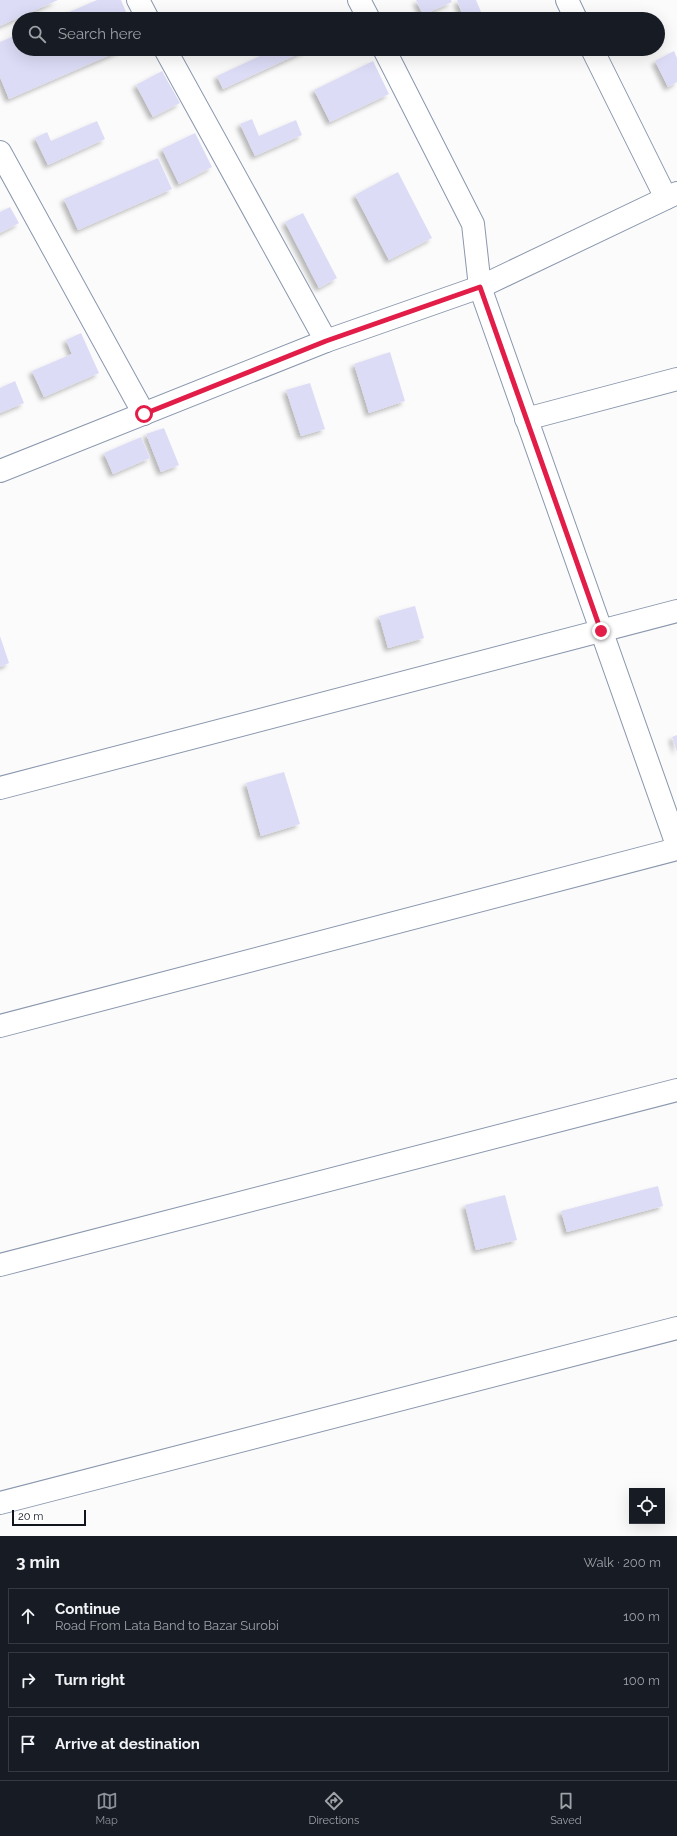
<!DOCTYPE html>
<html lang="en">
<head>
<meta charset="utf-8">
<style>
  body { margin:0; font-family:Raleway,sans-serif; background:#242831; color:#f1f3f6 }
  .controls { position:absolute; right:12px; bottom:12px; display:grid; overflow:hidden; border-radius:0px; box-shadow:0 4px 16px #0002 }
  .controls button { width:36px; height:36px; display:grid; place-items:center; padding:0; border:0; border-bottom:1px solid #363941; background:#171b24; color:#f1f3f6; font:20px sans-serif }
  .scale { position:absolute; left:12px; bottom:10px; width:74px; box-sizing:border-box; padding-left:4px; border:2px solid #10151d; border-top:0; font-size:11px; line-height:14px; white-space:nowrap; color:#10151d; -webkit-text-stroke:3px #fff; paint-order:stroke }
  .stop { position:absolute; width:12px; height:12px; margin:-9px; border:3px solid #e11d48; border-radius:50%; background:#fff }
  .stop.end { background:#e11d48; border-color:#fff; box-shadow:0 1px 4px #0008 }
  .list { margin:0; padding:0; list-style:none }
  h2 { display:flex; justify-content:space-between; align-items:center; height:52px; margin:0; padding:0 16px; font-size:17px }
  h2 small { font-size:13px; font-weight:400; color:#9ea1a6 }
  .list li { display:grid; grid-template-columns:26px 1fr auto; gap:12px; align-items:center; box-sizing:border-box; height:56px; margin:0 8px 8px; padding:0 8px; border:1px solid #363941; border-radius:0px }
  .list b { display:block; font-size:15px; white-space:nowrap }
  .list p { margin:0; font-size:13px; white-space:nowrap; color:#9ea1a6 }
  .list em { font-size:13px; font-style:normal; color:#9ea1a6 }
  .icon { flex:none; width:22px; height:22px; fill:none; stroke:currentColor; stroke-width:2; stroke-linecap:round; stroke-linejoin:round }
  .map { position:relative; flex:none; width:677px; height:1536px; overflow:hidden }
  .search { position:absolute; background:#171b24; box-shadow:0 4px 16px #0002; left:12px; right:12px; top:12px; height:44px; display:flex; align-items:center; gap:10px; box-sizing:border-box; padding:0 14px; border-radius:22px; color:#9ea1a6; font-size:15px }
  .sheet { height:244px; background:#171b24 }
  nav { display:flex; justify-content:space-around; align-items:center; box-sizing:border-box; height:56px; border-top:1px solid #363941; background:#171b24; font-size:11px; color:#9ea1a6 }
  nav a { display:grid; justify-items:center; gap:2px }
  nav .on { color:#8c9099 }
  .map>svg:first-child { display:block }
</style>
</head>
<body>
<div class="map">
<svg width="677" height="1536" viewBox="0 0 677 1536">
  <defs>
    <filter id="shadow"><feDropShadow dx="-3.5" dy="3.5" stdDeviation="2" flood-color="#0004"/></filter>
  </defs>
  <rect width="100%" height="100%" fill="#fbfbfb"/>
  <g fill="#dddcf7" filter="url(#shadow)">
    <path d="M0,0H58L0,26Z"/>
    <path d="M97,0H121L129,19H53Z"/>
    <path d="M416,0H451L452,2L423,15Z"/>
    <path d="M457,0H476L484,19H464Z"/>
    <path d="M19,34V49H124L9,99L0,77V42Z"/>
    <path d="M275,49H309L223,89L217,76Z"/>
    <path d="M674,51L677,58V82L668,87L655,61Z"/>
    <path d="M373,61L389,94L330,122L314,90Z"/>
    <path d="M162,71L180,103L153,117L136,85Z"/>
    <path d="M252,119L259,136L296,120L302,135L255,156L240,124Z"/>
    <path d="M97,121L105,139L48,165L35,138L47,132L51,141Z"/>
    <path d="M195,133L212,167L179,184L162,149Z"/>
    <path d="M158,158L172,189L78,230L64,199Z"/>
    <path d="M398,172L432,238L389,260L355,195Z"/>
    <path d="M10,207L19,223L0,233V212Z"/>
    <path d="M303,213L337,278L319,288L285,222Z"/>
    <path d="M81,333L99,373L44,397L32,371L72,354L66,340Z"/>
    <path d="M390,352L405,401L369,413L354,364Z"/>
    <path d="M15,381L24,403L0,413V388Z"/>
    <path d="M310,383L325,429L301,436L286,390Z"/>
    <path d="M164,428L179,465L161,472L146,434Z"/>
    <path d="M141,437L150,458L113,474L104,453Z"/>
    <path d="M415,606L424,638L388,648L379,616Z"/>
    <path d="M0,636L9,663L0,667Z"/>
    <path d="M677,735V752L672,737Z"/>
    <path d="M284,772L300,824L261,836L246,783Z"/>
    <path d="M658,1186L663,1206L567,1232L561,1211Z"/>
    <path d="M505,1195L517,1240L476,1250L465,1205Z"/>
  </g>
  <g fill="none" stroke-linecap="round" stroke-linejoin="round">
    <g stroke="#8a97ad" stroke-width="24">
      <g id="street">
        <path d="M138,0L148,19"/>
        <path d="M359,0L369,19"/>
        <path d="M567,0L576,19"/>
        <path d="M165,49L326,341"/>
        <path d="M384,49L473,224L480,287L677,845"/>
        <path d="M592,49L666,198"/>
        <path d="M0,152L144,414"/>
        <path d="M526,419L677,379"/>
        <path d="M0,788L677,611"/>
        <path d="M0,1026L677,849"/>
        <path d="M0,1265L677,1090"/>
        <path d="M0,1503L677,1328"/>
      </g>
    </g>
    <g stroke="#8a97ad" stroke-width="24">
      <path id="secondary" d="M0,471L326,341L480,287L677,193"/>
    </g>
    <use href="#street" stroke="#fff" stroke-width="22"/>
    <use href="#secondary" stroke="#fff" stroke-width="22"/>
  </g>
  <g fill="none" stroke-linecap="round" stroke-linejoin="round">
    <path stroke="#e11d48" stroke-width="5" d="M144,414L326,341L480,287L601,631"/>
  </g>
</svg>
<div class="controls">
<button><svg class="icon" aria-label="locate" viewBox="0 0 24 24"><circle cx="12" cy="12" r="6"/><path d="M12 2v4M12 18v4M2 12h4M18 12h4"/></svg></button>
</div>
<div class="scale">20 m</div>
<div class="stop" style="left:144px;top:414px"></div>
<div class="stop end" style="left:601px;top:631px"></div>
<div class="search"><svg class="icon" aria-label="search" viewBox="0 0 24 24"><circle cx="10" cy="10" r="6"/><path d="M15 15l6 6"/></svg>Search here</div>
</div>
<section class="sheet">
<h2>3 min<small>Walk · 200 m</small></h2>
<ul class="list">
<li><svg class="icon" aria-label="ahead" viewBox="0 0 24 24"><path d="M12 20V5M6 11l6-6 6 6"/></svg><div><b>Continue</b><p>Road From Lata Band to Bazar Surobi</p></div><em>100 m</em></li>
<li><svg class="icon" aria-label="right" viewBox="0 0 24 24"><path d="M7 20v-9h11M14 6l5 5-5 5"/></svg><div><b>Turn right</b></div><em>100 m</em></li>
<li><svg class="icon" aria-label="arrive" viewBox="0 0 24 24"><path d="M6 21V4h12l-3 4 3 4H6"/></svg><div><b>Arrive at destination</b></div></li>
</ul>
</section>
<nav>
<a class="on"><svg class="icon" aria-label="map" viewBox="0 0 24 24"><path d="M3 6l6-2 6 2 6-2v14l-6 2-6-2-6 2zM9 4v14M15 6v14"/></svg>Map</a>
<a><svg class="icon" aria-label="directions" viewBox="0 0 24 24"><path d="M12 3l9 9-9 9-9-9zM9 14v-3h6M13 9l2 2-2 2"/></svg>Directions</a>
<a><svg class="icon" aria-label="saved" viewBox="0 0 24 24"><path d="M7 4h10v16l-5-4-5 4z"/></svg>Saved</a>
</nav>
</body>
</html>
